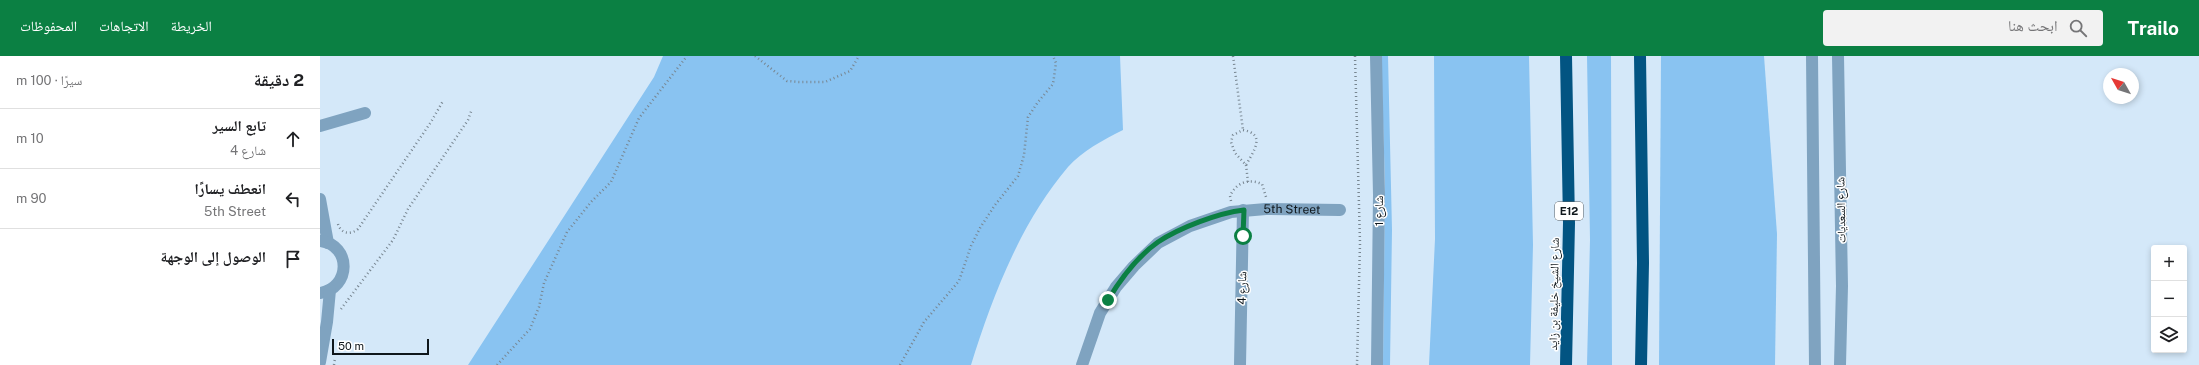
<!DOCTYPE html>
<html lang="ar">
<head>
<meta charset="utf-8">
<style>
  body { margin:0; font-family:"Public Sans","Noto Naskh Arabic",sans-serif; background:#f2f2f2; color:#202124; direction:rtl }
  .controls { position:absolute; right:12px; bottom:12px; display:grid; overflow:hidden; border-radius:4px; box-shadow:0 2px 6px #0003 }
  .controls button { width:36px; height:36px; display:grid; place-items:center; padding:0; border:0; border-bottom:1px solid #e0e0e0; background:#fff; color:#202124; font:20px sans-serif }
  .compass { position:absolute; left:1783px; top:12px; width:36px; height:36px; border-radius:50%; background:#fff; box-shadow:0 2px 6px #0003; rotate:309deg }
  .scale { position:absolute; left:12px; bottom:10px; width:97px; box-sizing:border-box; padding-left:4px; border:2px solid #0f171c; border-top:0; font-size:11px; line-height:14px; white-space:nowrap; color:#0f171c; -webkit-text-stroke:3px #fff; paint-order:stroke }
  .stop { position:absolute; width:12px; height:12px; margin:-9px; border:3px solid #0b8043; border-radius:50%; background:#fff }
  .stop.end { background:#0b8043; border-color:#fff; box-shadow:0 1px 4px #0008 }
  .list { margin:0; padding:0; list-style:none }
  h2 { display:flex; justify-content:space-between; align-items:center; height:52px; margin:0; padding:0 16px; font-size:17px }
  h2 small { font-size:13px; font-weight:400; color:#757577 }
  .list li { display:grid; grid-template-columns:26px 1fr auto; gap:12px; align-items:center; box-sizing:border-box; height:60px; padding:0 16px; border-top:1px solid #e0e0e0 }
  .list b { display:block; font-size:15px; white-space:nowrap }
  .list p { margin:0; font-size:13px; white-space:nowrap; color:#757577 }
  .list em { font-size:13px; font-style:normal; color:#757577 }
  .icon { flex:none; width:22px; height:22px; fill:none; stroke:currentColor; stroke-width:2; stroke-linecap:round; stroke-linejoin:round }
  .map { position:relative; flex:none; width:1879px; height:309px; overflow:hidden; direction:ltr }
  header { display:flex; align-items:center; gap:24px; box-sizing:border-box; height:56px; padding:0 20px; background:#0b8043; color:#fff }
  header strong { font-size:19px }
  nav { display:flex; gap:22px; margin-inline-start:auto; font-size:14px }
  .search { width:280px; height:36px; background:#f2f2f2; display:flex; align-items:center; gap:10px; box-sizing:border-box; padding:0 14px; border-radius:4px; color:#757577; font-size:15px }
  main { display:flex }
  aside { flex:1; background:#fff }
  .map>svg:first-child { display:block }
</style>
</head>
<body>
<header>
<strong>Trailo</strong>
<div class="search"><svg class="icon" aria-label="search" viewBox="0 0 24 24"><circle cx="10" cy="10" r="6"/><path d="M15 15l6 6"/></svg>ابحث هنا</div>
<nav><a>الخريطة</a><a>الاتجاهات</a><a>المحفوظات</a></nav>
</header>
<main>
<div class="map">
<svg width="1879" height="309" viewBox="0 0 1879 309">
  <rect width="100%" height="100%" fill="#d4e8f9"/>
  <g fill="#89c3f1">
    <path d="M343,0H800L803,74C783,84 762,95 748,111C701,166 672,241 651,309H148L334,21Z"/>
    <path d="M1061,0H1068L1072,174L1070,309H1063L1065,128Z"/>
    <path d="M1114,0H1209L1213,189L1210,309H1109L1115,183Z"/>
    <path d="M1267,0H1291L1292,309H1267L1270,184Z"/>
    <path d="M1341,0H1444L1457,178L1455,309H1339Z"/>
  </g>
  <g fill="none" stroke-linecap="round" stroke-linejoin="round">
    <g stroke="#788691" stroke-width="2.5" stroke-dasharray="1 3" stroke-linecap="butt">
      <path d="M435,0L467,25L479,26H505L530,15L539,0"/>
      <path d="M913,0L923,74"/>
      <path d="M1035,0L1040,187L1037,309"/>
      <path d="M923,74C947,78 933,96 926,109L915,97L911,86L913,79Z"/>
      <path d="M926,109L928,126"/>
      <path d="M911,145L910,140C916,127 928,122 942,128L946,141"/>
      <path d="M18,168C21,178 31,179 38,173L111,66L123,45"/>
      <path d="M21,253L73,184L88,153L148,64L152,53"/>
      <path d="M14,309L15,302"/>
      <path d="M177,309L210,273L219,251L224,227L247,176L271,146L291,126L319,62L367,0"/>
      <path d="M580,309L604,266L639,225L651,190L660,172L675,149L698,120L704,99L708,61L718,46L733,28L736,7L733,0"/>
    </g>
    <g stroke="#7fa3c0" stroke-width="12">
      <path d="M1056,0L1059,139L1057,309"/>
      <path d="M1492,0L1495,309"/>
      <path d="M1518,0L1522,230L1520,309"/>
      <path d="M0,70L45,57"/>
      <path d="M0,143L8,187"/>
      <path d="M0,185C32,189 31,232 0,237"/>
      <path d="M0,306L7,266L10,234"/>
      <path id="s1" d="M762,309L780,257L796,231L814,210L838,187L870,170L911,156L946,153L1020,154"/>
      <path d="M920,309L923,154"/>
    </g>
    <g stroke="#025482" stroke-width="12">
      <path d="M1246,0L1249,167L1246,309"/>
      <path d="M1320,0L1323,207L1321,309"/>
    </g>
  </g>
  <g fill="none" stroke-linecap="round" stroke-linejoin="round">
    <path stroke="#0b8043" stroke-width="5" d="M788,244C800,224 818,200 838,186C859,172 898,157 924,154L923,180"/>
  </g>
  <g text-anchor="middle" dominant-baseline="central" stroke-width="3" stroke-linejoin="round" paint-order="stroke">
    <rect fill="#fff" stroke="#575d60" stroke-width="1" x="1235" y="146" width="28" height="18" rx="3"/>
    <g font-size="11" font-weight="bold" fill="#0f171c">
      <text x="1249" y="155">E12</text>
    </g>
    <g font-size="12" fill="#0f171c" stroke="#fff">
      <text stroke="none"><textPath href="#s1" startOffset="287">5th Street</textPath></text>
      <text transform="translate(1521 154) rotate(-91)">شارع السعديات</text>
      <text transform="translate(1059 155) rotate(-90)">شارع 1</text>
      <text transform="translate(922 232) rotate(-89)">شارع 4</text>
      <text transform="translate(1234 238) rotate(-89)">شارع الشيخ خليفة بن زايد</text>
    </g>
  </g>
</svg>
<div class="controls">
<button>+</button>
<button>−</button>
<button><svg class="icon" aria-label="layers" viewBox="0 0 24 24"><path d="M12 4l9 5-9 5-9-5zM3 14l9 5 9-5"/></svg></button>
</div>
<svg class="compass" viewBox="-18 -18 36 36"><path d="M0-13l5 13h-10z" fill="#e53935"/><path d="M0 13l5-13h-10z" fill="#757577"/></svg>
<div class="scale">50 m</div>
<div class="stop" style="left:923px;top:180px"></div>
<div class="stop end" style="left:788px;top:244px"></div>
</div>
<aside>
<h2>2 دقيقة<small>سيرًا · 100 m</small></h2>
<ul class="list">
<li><svg class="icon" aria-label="ahead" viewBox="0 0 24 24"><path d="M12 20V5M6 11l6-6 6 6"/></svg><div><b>تابع السير</b><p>شارع 4</p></div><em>10 m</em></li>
<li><svg class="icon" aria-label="left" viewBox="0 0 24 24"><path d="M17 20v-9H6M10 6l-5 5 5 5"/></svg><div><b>انعطف يسارًا</b><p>5th Street</p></div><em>90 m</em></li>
<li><svg class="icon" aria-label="arrive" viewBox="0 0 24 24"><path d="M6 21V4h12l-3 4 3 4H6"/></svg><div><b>الوصول إلى الوجهة</b></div></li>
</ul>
</aside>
</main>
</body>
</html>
